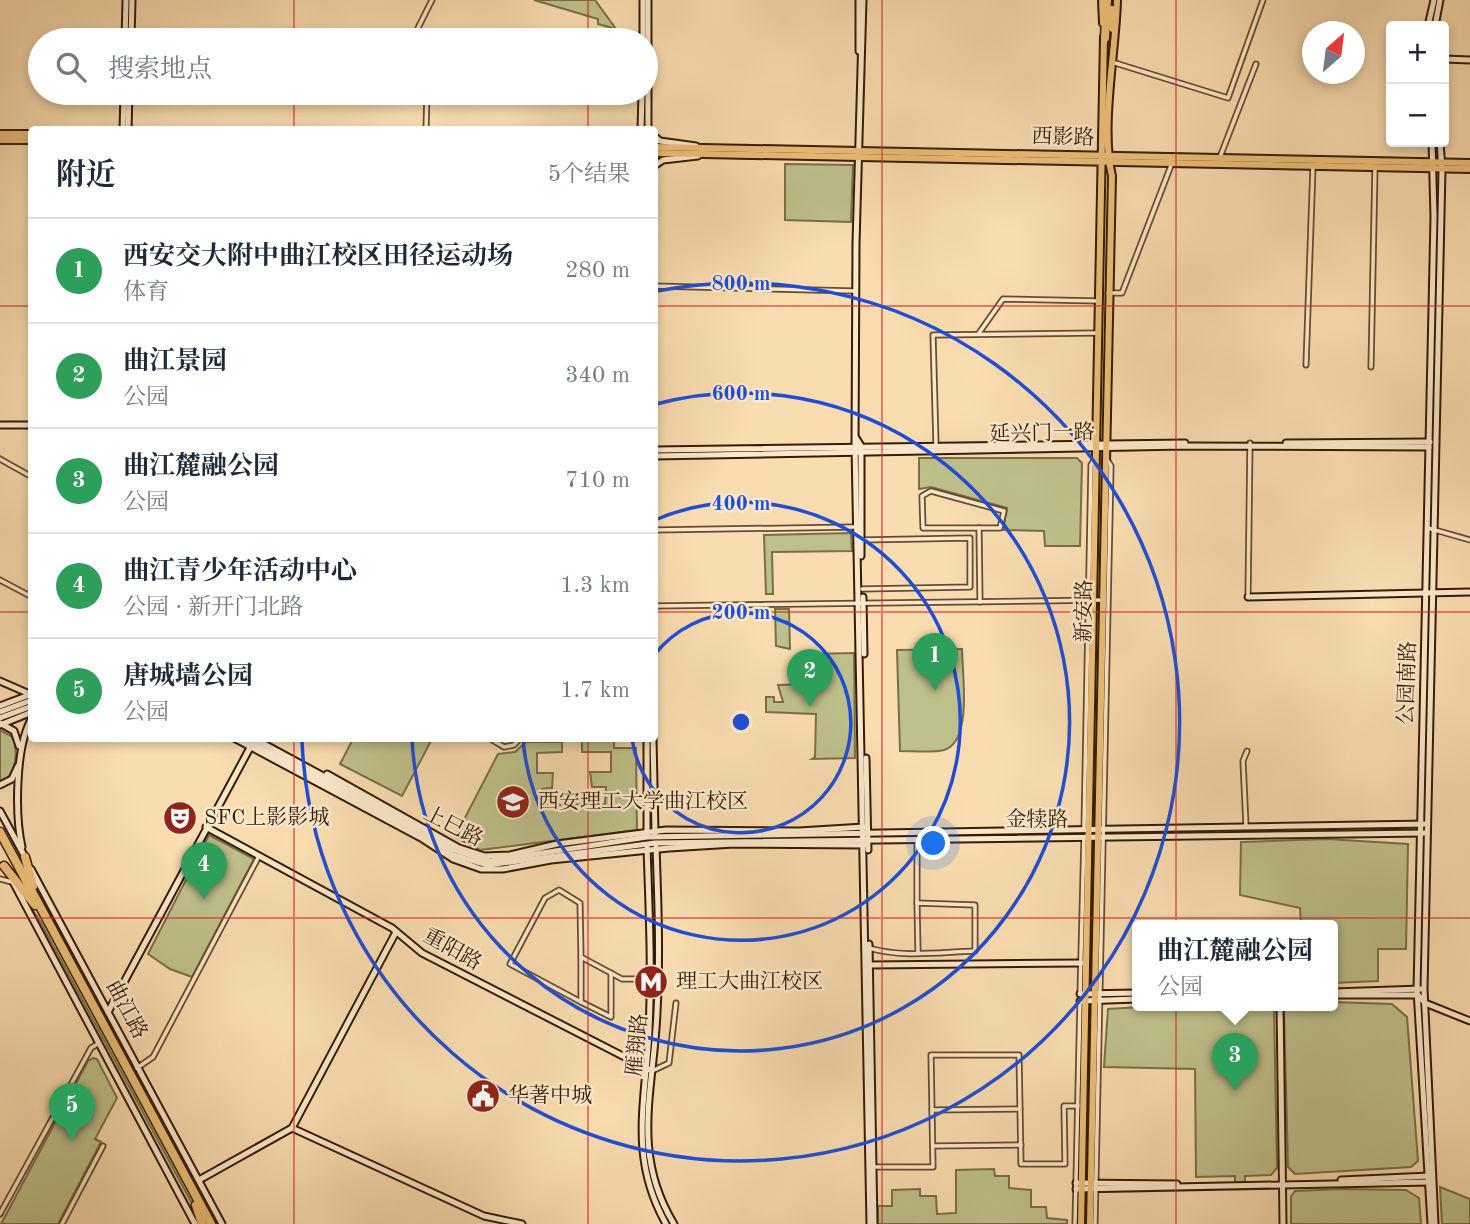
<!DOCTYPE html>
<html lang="zh">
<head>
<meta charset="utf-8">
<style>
  body { margin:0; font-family:"Old Standard TT","Noto Serif SC",serif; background:#f6f6f7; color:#1f2937 }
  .controls { position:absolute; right:21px; top:21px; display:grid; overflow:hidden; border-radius:7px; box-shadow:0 4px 10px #0003 }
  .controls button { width:63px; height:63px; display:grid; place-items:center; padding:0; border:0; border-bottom:2px solid #e0e1e3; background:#fff; color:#1f2937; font:35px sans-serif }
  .compass { position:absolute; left:1302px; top:21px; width:63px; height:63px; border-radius:50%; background:#fff; box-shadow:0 4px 10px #0003; rotate:28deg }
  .you { position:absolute; left:934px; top:844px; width:24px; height:24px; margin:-18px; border:5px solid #fff; border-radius:50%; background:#1a73e8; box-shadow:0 0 0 10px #1a73e833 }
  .badge { display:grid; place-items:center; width:46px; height:46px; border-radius:50%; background:#8f2418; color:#fff; font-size:23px; font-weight:700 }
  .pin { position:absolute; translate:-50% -58px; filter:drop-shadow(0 2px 4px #0008) }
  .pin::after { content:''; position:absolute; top:37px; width:24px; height:21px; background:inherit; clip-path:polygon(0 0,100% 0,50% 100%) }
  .popup { position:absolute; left:1132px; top:920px; width:206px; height:91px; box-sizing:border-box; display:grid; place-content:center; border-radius:7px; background:#fff; filter:drop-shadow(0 2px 5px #0005); font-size:23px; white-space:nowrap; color:#747a83 }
  .popup b { font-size:26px; color:#1f2937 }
  .popup::after { content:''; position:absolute; left:50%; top:100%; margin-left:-14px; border:14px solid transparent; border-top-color:#fff }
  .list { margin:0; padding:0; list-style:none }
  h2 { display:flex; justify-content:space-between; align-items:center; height:91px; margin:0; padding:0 28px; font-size:30px }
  h2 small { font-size:23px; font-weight:400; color:#747a83 }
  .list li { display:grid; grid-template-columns:46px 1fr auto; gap:21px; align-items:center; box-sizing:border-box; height:105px; padding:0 28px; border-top:2px solid #e0e1e3 }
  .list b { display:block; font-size:26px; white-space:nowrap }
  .list p { margin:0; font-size:23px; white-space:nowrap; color:#747a83 }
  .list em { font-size:23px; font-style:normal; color:#747a83 }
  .icon { flex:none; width:38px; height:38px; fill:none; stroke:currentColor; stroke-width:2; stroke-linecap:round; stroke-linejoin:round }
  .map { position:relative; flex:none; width:1470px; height:1224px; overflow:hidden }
  .search { position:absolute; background:#fff; box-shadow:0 4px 10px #0003; left:28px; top:28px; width:630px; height:77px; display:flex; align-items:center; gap:18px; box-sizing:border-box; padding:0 24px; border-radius:38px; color:#747a83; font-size:26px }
  .panel { position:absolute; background:#fff; box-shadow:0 4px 10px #0003; left:28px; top:126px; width:630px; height:616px; border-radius:7px }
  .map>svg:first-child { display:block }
</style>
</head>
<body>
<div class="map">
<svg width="1470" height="1224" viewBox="0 0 1470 1224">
  <rect width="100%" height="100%" fill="#f9dcb0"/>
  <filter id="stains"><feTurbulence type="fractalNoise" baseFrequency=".00286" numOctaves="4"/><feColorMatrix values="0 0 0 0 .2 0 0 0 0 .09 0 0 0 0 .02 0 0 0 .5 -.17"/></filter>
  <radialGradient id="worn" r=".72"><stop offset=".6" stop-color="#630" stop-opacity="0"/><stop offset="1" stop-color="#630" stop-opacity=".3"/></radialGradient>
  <g fill="#bec08b" stroke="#7a6e46" stroke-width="2">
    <path d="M534,0H595L616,29L598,24V19Z"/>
    <path d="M785,164L853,165L851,222L785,220Z"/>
    <path d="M919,458H1077L1082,463L1080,546H1045L1044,531L1003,530L1007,508L931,487L919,489Z"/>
    <path d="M851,533L852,551L772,552L773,594H766L764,535Z"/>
    <path d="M775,609H789L790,649L776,646Z"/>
    <path d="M962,649C962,673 973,742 944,750C931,753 914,751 900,751L897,650Z"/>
    <path d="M854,653L855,758L812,759L815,757L816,714L766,712V697H774V702H783L778,685L810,684L809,654Z"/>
    <path d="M0,730L13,737C18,751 17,777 0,782Z"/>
    <path d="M353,739V738L432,739L402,796L340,764Z"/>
    <path d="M582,740H614V748H636L637,830L480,850L455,837L498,754L515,752L526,742H562V752L537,753V773H553L552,788L542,789V805L605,804L606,787H592L590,772H611V752H582Z"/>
    <path d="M209,835L254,859L192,977L170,969L148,954Z"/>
    <path d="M1327,839L1408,844L1406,949H1378V981L1333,983V925H1301L1300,908L1240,895L1241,842Z"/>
    <path d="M33,878L219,1224H214L40,899Z"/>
    <path d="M16,885L40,921L193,1205L195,1217Z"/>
    <path d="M1333,1002L1392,1004L1407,1017L1418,1161L1411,1167L1295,1174L1288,1167L1284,1010L1288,1005H1333Z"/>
    <path d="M1175,1005H1267L1274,1009L1277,1168L1271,1175L1245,1176V1182H1235V1176L1196,1177L1195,1069L1104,1067L1108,1009Z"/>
    <path d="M93,1058L97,1059L117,1098L95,1139L101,1142L58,1224H1L88,1061Z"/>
    <path d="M994,1169L995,1176H1009V1188L1031,1190V1207H1046L1047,1218L1067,1220V1224H878V1206H892V1190L920,1189V1196H936L937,1214L956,1213V1170Z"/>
    <path d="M1440,1187L1470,1199V1224H1442Z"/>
    <path d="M1343,1189L1406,1190L1419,1198L1421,1224H1291V1196L1295,1191Z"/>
  </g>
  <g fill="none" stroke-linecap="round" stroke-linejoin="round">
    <g stroke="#664b2e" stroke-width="7">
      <g id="street">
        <path d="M412,40L432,0"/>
        <path d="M1112,62L1228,98L1263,0"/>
        <path d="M426,130L427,93"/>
        <path d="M1220,157L1256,64"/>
        <path d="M654,286L855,291"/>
        <path d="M1108,293H1122L1172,163"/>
        <path d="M979,333L1003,299L1099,301"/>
        <path d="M1306,365L1313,166"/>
        <path d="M1371,367L1375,167"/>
        <path d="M936,445L933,335L1098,333"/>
        <path d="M0,459L32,477"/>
        <path d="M931,491L1004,511L1000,528H923L922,496Z"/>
        <path d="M979,528L980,602"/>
        <path d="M1428,528L1470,540"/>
        <path d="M654,530L855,527"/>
        <path d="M861,540L970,538V587L862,589"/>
        <path d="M0,580L32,597"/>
        <path d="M1248,597L1250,443"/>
        <path d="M654,606L1104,600"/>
        <path d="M489,738L504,747L514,745L520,738"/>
        <path d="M1246,826L1243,761L1247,751"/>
        <path d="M1084,829L1091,465L1094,460"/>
        <path d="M917,839V903"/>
        <path d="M0,879L12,882"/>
        <path d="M869,948C902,958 941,952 975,951V905L917,903L918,952"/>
        <path d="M581,957V1002L611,1017V973"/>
        <path d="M1080,994L1084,837"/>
        <path d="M581,1002L510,964L545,898L559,890L580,903L581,957L622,979H649"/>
        <path d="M137,1068L153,1057L259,856"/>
        <path d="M652,1071L669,1063L676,1003"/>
        <path d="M932,1110L1020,1109"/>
        <path d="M933,1146L1021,1145"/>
        <path d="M874,1167H933L931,1055H1019L1021,1164H1065L1064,1106H1078"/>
        <path d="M0,1214L91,1048L99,1043"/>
        <path d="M62,1224L103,1146"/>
        <path d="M1075,1224L1080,1002"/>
        <path d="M1095,1224L1111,466L1108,461"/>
      </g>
    </g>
    <g stroke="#351b02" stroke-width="9">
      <g id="secondary">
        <path d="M859,0V51"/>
        <path d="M863,0L856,243L855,446L870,1224"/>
        <path d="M1428,26L1434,0"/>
        <path d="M1435,26L1440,0"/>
        <path d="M125,40L126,0"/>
        <path d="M131,40L132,0"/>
        <path d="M643,40V0"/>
        <path d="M1444,59L1470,60"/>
        <path d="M123,130L124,93"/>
        <path d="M128,130L129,93"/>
        <path d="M641,130L642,93"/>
        <path d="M648,130V0"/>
        <path d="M654,136L660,141L696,146"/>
        <path d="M654,166L663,160L698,156"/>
        <path d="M0,425H32"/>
        <path d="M856,438L861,446V556"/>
        <path d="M1286,443L1430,442"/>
        <path d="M654,450L1185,443"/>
        <path d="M654,456L1184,446L1429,447"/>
        <path d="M863,597L864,654"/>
        <path d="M1248,597L1470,592"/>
        <path d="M0,681L32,695"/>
        <path d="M0,706L29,695"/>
        <path d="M0,712L32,700"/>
        <path d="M0,718L32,706"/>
        <path d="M0,723L14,731L19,746"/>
        <path d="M0,725L32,712"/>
        <path d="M234,738L421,838L453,859L481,869H503L551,860L669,848L734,844L864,845"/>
        <path d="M243,738L415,830L453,855L488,865L655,843L1426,833"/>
        <path d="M253,738L423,830L451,849L490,861L647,837L1427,824"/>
        <path d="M653,738L655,833"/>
        <path d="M866,758L868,850"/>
        <path d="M327,774L459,848L484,856L510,855L557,844L666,830L799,831L864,827"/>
        <path d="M0,785L12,779L18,766"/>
        <path d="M0,811L25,857"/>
        <path d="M206,827L392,928L422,953L650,1070"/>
        <path d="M647,833V738"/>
        <path d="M22,847C15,816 15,746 32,718"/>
        <path d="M647,847C649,907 652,969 649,1030C646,1102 628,1156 666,1224"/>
        <path d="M656,847C658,901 660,957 657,1012C654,1089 630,1152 674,1224"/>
        <path d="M31,869L222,1224"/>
        <path d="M12,880L195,1224"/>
        <path d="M869,944L874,1224"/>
        <path d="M871,965L1081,963"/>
        <path d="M1333,992L1421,989"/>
        <path d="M1080,994L1137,993"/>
        <path d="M1333,995H1418L1425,1003L1470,1021"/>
        <path d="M1080,1001L1137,999"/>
        <path d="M1280,1005L1283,1224"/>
        <path d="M108,1012L252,744"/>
        <path d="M292,1128L396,932"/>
        <path d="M199,1180L292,1128L484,1216L522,1224"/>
        <path d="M1341,1180L1429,1176"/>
        <path d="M1076,1183L1177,1184"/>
        <path d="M1076,1189L1430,1182"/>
        <path d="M1431,1224L1417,990L1434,217L1432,142"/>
        <path d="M1435,1224L1424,989L1442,169L1440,142"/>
      </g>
    </g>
    <g stroke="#351b02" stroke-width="10">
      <g id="primary">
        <path d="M1102,0L1103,23"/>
        <path d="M0,134H32"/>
        <path d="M0,140H32"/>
        <path d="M654,147L1470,163"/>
        <path d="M654,153L1470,169"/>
        <path d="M1081,1224L1104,37"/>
        <path d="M1090,1224L1112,176C1100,127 1116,50 1117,0"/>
      </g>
    </g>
    <g stroke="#351b02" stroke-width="11">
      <g id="highway">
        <path d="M1112,10L1113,28"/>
        <path d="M1105,38L1107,0"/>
        <path d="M0,832L211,1224"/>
        <path d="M25,857L33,886"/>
        <path d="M4,866L35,905"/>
        <path d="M196,1205L202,1224"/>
      </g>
    </g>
    <use href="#street" stroke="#fbe8cc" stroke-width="3.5"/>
    <use href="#secondary" stroke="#fbe8cc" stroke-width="5"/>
    <use href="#primary" stroke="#ecbe78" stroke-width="6"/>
    <use href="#highway" stroke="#ecbe78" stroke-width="8"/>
  </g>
  <path fill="none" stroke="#d62828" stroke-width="2" stroke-opacity="0.55" d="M294,0V40M588,0V40M882,0V1224M1176,0V1224M294,93V130M588,93V130M0,306H32M654,306H1470M0,612H32M654,612H1470M294,738V1224M588,738V1224M0,918H1470"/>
  <g fill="none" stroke="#1d4ed8" stroke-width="3.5">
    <path d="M655 654A110 110 0 1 1 632 739"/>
    <path d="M655 520A219 219 0 1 1 523 739"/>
    <path d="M656 404A329 329 0 1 1 412 739"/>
    <path d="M657 291A439 439 0 1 1 302 741"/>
  </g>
  <defs>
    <g id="university-disc" transform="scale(1.75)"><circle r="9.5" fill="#8f2418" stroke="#fbe8cc"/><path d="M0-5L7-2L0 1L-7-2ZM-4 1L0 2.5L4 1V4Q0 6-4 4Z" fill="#fff"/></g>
    <g id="theatre-disc" transform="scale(1.75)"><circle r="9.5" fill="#8f2418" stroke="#fbe8cc"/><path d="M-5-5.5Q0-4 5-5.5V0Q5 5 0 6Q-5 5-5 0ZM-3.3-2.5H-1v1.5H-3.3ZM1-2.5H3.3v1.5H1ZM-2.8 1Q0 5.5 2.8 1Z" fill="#fff"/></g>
    <g id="metro-disc" transform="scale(1.75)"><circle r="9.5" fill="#8f2418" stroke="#fbe8cc"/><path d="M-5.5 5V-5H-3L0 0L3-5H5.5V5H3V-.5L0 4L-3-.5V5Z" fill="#fff"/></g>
    <g id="civic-disc" transform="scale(1.75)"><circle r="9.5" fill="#8f2418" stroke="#fbe8cc"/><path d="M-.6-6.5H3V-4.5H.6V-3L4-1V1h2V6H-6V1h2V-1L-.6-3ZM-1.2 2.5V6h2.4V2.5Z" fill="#fff"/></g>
  </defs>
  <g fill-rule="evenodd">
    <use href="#university-disc" x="513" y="802"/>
    <use href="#theatre-disc" x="180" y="818"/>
    <use href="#metro-disc" x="651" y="982"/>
    <use href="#civic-disc" x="483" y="1096"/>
  </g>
  <g text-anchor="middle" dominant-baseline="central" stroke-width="5" stroke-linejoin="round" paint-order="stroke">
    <g font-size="21" fill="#351b02" stroke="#fbe8cc">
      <text transform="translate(1063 138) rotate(2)">西影路</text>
      <text transform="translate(1042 434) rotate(-1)">延兴门一路</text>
      <text transform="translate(1085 611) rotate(-89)">新安路</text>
      <text transform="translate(1408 683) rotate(-88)">公园南路</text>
      <text x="1037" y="820">金犊路</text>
      <text transform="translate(453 827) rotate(27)">上巳路</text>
      <text transform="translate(452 950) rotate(29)">重阳路</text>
      <text transform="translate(126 1010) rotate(62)">曲江路</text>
      <text transform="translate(638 1045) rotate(-84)">雁翔路</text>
    </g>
    <g font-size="21" fill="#351b02" stroke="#fbe8cc" text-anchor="start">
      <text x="538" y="802">西安理工大学曲江校区</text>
      <text x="204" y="818">SFC上影影城</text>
      <text x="676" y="982">理工大曲江校区</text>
      <text x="508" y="1096">华著中城</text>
    </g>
  </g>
  <circle cx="741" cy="722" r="10" fill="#1d4ed8" stroke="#fbe8cc" stroke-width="3.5"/>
  <g font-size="21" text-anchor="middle" font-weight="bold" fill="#1d4ed8" stroke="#fbe8cc" stroke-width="5" stroke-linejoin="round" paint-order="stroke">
    <text x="741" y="290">800 m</text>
    <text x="741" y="400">600 m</text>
    <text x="741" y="510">400 m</text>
    <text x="741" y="619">200 m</text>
  </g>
  <rect width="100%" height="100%" filter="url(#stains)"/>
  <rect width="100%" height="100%" fill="url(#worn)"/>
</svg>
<div class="controls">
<button>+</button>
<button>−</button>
</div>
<svg class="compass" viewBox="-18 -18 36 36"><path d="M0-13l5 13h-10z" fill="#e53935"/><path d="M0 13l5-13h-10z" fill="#747a83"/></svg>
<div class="you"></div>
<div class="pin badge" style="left:935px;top:691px;background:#2e9e5b">1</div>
<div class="pin badge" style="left:810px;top:707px;background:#2e9e5b">2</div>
<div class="pin badge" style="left:1235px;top:1091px;background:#2e9e5b">3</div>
<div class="popup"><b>曲江麓融公园</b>公园</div>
<div class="pin badge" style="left:204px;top:900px;background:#2e9e5b">4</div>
<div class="pin badge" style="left:72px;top:1141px;background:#2e9e5b">5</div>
<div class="search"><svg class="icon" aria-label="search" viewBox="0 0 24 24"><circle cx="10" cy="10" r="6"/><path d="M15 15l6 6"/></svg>搜索地点</div>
<section class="panel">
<h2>附近<small>5个结果</small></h2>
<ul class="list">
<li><span class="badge" style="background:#2e9e5b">1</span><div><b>西安交大附中曲江校区田径运动场</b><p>体育</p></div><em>280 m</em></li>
<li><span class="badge" style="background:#2e9e5b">2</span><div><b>曲江景园</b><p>公园</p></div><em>340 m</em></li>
<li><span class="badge" style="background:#2e9e5b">3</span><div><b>曲江麓融公园</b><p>公园</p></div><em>710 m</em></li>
<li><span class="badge" style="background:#2e9e5b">4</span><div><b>曲江青少年活动中心</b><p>公园 · 新开门北路</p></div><em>1.3 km</em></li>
<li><span class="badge" style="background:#2e9e5b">5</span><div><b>唐城墙公园</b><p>公园</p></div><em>1.7 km</em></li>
</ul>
</section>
</div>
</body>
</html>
